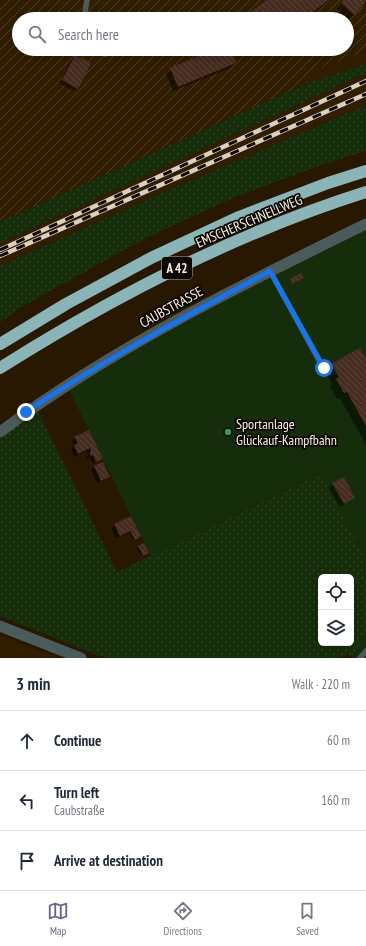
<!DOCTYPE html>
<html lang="en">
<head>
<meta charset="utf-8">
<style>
  body { margin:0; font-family:"PT Sans Narrow",sans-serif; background:#f6f6f7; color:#1f2937 }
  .controls { position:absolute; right:12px; bottom:12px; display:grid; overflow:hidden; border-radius:6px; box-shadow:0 2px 10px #0003 }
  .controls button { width:36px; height:36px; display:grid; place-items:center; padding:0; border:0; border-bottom:1px solid #e0e1e3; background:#fff; color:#1f2937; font:20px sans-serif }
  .stop { position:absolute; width:12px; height:12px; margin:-9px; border:3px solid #1a73e8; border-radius:50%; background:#fff }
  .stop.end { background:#1a73e8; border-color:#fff; box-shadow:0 1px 4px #0008 }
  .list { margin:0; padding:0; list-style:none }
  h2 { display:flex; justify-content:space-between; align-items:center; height:52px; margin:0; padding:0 16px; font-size:17px }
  h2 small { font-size:13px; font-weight:400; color:#747a83 }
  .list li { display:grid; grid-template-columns:26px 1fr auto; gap:12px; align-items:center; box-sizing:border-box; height:60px; padding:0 16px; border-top:1px solid #e0e1e3 }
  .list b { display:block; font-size:15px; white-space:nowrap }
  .list p { margin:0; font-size:13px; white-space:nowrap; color:#747a83 }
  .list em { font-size:13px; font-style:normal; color:#747a83 }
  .icon { flex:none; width:22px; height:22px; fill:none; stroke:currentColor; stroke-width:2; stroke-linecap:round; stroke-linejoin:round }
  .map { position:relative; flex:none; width:366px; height:658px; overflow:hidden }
  .search { position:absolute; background:#fff; box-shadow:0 2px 10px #0003; left:12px; right:12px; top:12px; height:44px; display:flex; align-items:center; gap:10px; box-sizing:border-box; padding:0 14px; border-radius:22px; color:#747a83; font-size:15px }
  .sheet { height:232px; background:#fff }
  nav { display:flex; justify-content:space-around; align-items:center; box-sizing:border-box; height:56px; border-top:1px solid #e0e1e3; background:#fff; font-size:11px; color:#747a83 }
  nav a { display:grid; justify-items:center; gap:2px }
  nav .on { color:#64648d }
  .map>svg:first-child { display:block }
</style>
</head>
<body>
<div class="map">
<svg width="366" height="658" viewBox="0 0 366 658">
  <defs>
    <pattern id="industrial-furrows" width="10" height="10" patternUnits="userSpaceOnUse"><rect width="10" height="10" fill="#311e00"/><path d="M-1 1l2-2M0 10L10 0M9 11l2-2" fill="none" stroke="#503f25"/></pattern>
    <pattern id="grass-dots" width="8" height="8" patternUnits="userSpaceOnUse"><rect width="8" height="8" fill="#162d0b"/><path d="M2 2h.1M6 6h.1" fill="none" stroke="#2d4223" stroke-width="1.8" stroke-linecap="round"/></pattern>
    <pattern id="building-back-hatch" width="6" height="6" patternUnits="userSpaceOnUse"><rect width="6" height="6" fill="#472c21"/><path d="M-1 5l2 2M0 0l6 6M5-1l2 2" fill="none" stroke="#594136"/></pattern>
  </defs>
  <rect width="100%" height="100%" fill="#281802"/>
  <g fill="#311e00">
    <path d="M366,51V64L308,83L309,72Z"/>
    <path d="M366,73V105L148,199L0,266V243Z"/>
    <path d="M0,635L4,637L58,658H0Z"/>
  </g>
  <path fill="url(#industrial-furrows)" fill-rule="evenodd" d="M0,0H366V51L310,72L308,83L0,222ZM19,19H347V49H19Z"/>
  <g fill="url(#grass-dots)" fill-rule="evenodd">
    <path d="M366,64V73L0,243V222L308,83Z"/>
    <path d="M366,105V151L324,164L235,197L146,238L23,306L0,322V266L148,199Z"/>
    <path d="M38,411L117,572L320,473L366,559V636L353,657L348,654L340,658H105L0,616V439ZM321,577H351V643H321Z"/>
  </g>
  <g fill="#162d0b">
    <path d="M366,228V559L320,473L151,556L69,390L165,331Z"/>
    <path d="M366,636V658L353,657Z"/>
  </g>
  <g fill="#0007">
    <path d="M269,0H331L304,19H243Z"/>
    <path d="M345,0H366V8L363,5L348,20L337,9Z"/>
    <path d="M219,49H229L235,62L230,68L173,91L166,74L171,69Z"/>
    <path d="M75,56L77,88L74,91L59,84L71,60Z"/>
    <path d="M366,360V445L340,398L337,399L330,386L332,384L325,371L332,364Z"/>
    <path d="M88,432L101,458L93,464L89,457L87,459L86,457L88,455L87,451L74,457L71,449L74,446L72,441L75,438Z"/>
    <path d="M102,464L109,477L105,480L97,483L91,470L94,467Z"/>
    <path d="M333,484L354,498L340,507L329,488Z"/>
    <path d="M130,517L138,538L133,540L129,532L116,538L111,528L115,525Z"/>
    <path d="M139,547L146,554L141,556L137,548Z"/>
  </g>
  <g fill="url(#building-back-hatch)">
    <path d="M267,0H329L303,19H247L245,16Z"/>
    <path d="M344,0H366V2L354,15L341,3Z"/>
    <path d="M216,49H230L236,63L178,87L170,68Z"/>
    <path d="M75,55L91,63L78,89L62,80Z"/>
    <path d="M301,273L304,278L292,284L290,279Z"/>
    <path d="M360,348L366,358V426L347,392L344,393L336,379L339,377L331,364Z"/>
    <path d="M89,430L103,459L96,462L93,455L91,456L89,453L91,452L90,448L78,454L74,445L78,443L74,437Z"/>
    <path d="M103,462L110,477L101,481L94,466Z"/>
    <path d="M344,477L355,498L344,504L332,483Z"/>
    <path d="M131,516L141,536L135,540L130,531L120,536L114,524Z"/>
    <path d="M144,543L149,553L143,556L138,546Z"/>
  </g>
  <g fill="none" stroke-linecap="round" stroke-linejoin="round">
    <g stroke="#4b5b5c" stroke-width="5.5">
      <path d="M84,19L87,0"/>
      <path d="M94,49L105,54"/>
      <path d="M270,271L323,368"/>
      <path d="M360,658L366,651"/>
    </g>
    <g stroke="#4b5b5c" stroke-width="11">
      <path d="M0,432C112,348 241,285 366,224"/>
      <path d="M0,626L81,658"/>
    </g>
    <g stroke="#8bb4b8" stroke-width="12">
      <path d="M0,344L66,304L151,258L239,217L328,183L366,171"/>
      <path d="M0,368C114,296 236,233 366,192"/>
    </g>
    <g stroke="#dbd0c0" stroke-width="4.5">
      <g id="rail">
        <path d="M0,250L366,81"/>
        <path d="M0,256L366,94"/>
      </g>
    </g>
    <use href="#rail" stroke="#0b0601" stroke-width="3" stroke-dasharray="9" stroke-linecap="butt"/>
  </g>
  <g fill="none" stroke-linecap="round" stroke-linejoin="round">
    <path stroke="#1a73e8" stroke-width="5" d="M26,412C104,360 187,316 270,271L324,368"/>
  </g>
  <circle fill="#2e9e5b" stroke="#0b0601" stroke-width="1.5" cx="228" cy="432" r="4"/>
  <g text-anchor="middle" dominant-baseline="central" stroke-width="3.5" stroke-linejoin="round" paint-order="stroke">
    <rect fill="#0b0601" stroke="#b3aa9f" stroke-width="1" x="162" y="257" width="30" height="22" rx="3"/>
    <g font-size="13" font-weight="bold" fill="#fbf1e3">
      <text x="177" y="268">A 42</text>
    </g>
    <g font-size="14" fill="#fbf1e3" stroke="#0b0601">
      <text transform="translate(249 221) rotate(-23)">EMSCHERSCHNELLWEG</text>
      <text transform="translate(171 307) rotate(-29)">CAUBSTRASSE</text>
    </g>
    <g font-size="14" fill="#fbf1e3" stroke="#0b0601" text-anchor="start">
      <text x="236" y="424">Sportanlage<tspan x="236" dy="16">Glückauf-Kampfbahn</tspan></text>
    </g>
  </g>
</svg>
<div class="controls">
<button><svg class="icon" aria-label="locate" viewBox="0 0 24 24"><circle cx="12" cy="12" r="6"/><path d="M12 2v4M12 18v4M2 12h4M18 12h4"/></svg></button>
<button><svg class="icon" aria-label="layers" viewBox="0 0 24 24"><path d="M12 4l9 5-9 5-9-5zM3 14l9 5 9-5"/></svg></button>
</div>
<div class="stop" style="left:324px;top:368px"></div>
<div class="stop end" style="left:26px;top:412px"></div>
<div class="search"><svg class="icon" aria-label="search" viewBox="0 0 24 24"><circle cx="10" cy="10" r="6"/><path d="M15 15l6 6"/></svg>Search here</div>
</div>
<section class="sheet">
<h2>3 min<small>Walk · 220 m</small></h2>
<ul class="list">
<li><svg class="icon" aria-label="ahead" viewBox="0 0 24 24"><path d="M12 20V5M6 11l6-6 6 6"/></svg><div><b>Continue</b></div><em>60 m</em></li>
<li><svg class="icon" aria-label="left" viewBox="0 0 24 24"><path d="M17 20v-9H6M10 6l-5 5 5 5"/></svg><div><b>Turn left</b><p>Caubstraße</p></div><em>160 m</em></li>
<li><svg class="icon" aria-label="arrive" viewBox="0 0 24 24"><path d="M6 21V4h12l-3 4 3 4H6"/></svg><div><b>Arrive at destination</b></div></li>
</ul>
</section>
<nav>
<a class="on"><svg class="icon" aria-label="map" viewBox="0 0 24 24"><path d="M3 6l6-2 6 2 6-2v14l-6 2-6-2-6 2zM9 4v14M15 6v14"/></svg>Map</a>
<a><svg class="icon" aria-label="directions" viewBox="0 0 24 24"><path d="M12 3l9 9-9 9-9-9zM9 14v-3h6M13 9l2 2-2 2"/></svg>Directions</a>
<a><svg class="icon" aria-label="saved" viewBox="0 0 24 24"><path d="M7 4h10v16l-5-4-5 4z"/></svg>Saved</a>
</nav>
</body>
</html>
